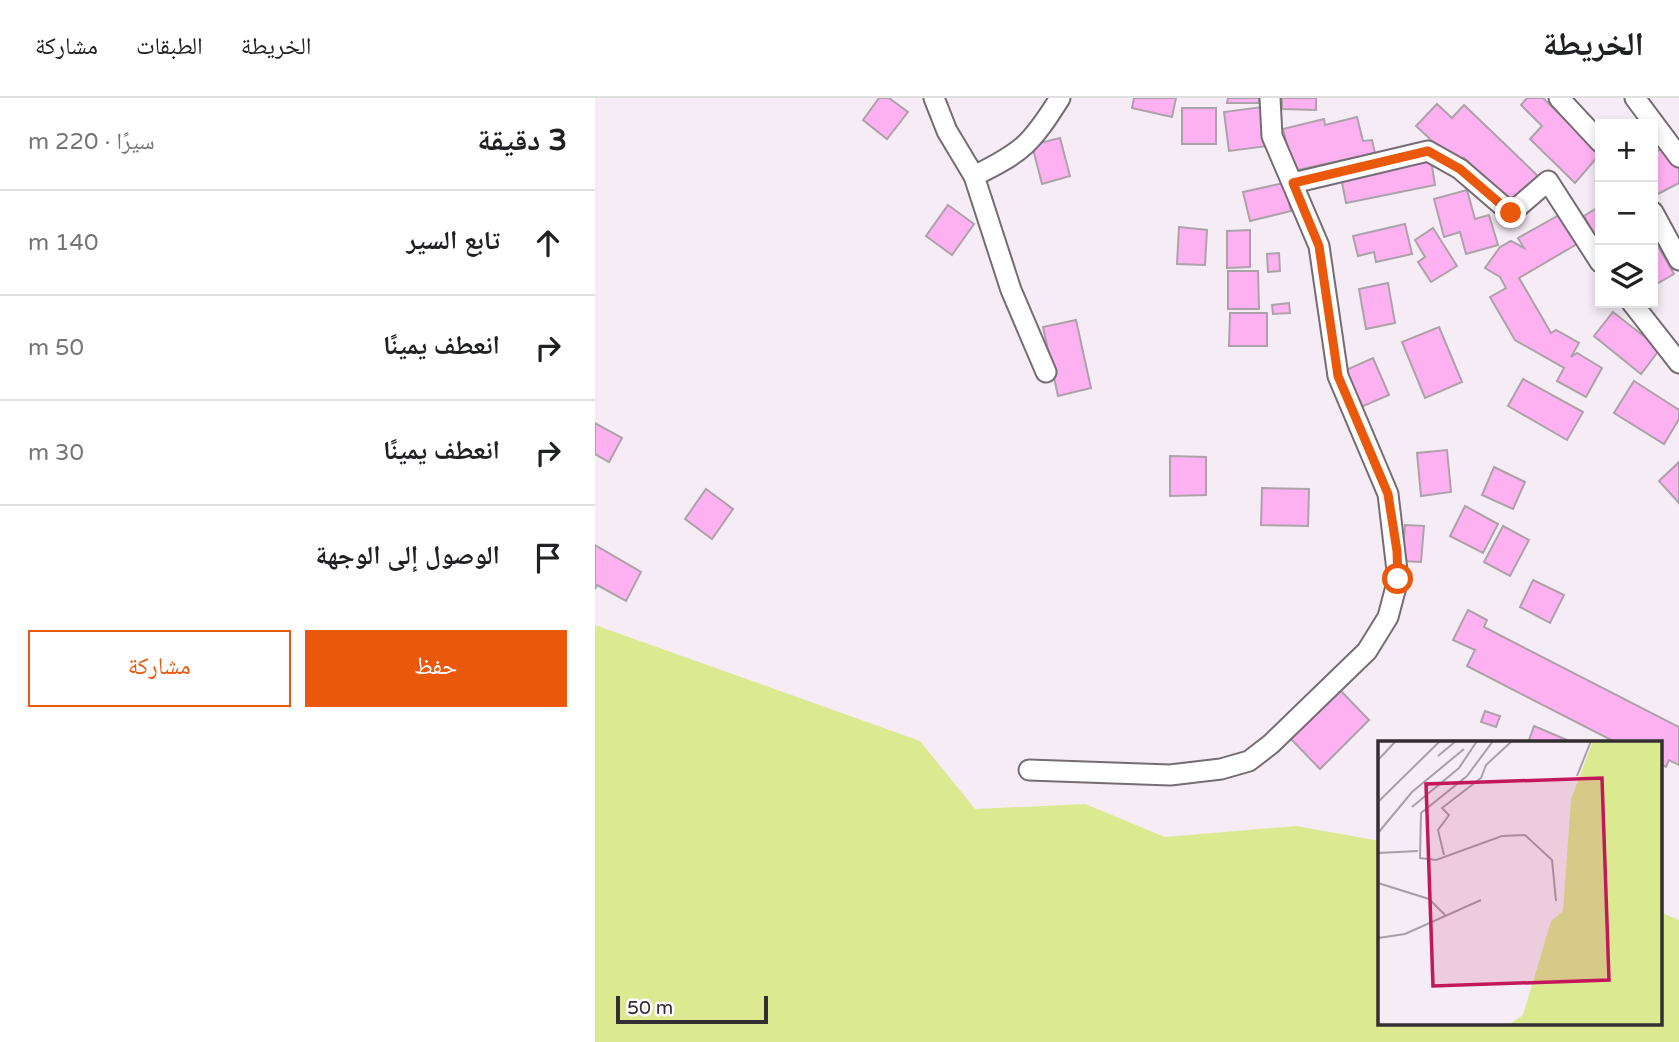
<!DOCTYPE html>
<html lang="ar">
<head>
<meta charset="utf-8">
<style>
  body { margin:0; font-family:"Varela Round","Noto Naskh Arabic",sans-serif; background:#f2f2f2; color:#202124; direction:rtl }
  .controls { position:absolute; right:21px; top:21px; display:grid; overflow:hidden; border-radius:0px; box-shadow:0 4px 10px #0003 }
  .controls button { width:63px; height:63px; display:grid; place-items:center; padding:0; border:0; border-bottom:2px solid #e0e0e0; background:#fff; color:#202124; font:35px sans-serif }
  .scale { position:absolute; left:21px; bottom:18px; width:152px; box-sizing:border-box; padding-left:7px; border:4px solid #322e32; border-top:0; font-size:19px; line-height:24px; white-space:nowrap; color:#322e32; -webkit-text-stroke:5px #fffbff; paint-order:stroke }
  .stop { position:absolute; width:21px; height:21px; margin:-16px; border:5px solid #ea580c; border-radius:50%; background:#fff }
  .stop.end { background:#ea580c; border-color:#fff; box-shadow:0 2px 7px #0008 }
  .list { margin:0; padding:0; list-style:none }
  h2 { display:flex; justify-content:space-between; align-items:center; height:91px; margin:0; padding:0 28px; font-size:30px }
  h2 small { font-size:23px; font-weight:400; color:#757577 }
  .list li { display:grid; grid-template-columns:46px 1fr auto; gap:21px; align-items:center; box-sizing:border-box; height:105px; padding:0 28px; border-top:2px solid #e0e0e0 }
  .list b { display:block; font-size:26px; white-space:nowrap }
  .list em { font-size:23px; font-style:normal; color:#757577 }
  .actions { display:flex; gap:14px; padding:21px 28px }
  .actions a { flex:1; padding:16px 0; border:2px solid #ea580c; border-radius:0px; text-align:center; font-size:24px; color:#ea580c }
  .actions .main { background:#ea580c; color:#fff }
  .icon { flex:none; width:38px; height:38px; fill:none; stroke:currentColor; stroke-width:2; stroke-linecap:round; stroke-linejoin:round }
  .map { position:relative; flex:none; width:1084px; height:944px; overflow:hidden; direction:ltr }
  header { display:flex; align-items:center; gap:42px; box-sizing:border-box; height:98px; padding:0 35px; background:#fff; border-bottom:2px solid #e0e0e0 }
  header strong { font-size:33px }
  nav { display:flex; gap:38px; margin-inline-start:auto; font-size:24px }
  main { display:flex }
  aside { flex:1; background:#fff }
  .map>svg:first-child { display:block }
</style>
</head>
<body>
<header>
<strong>الخريطة</strong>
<nav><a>الخريطة</a><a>الطبقات</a><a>مشاركة</a></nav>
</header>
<main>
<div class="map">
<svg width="1084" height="944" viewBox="0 0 1084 944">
  <rect width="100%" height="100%" fill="#f5ecf5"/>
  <path fill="#dbe990" d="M0,527L325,643L380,711L490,706L570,739L701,728L785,743V925H1065V814L1084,822V944H0Z"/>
  <g fill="#feb1f1" stroke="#aca2aa" stroke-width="2">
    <path d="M284,0H294L313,14L292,41L268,22Z"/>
    <path d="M539,0H581L577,19L537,10Z"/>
    <path d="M633,0H664V5H632Z"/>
    <path d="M687,0H721V12L687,11Z"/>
    <path d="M932,0H948L1005,56L980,85L935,41L947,28L926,7Z"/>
    <path d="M842,6L857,20L869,7L943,78L918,105L869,60L863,67L821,28Z"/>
    <path d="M667,9L673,48L634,53L629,14Z"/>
    <rect x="587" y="10" width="34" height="36"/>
    <path d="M762,19L768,43L777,42L780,55L698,73L688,31L729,21L730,27Z"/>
    <path d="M465,40L475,78L447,86L437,47Z"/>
    <path d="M1072,48L1084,70V85L1059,98L1058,55Z"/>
    <path d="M836,62L840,87L751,105L746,79Z"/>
    <path d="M689,85L696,113L655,123L648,94Z"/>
    <path d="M872,92L880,121L894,117L903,147L871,156L865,134L849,139L839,101Z"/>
    <path d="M353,107L379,126L357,157L331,138Z"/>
    <path d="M1005,108V147L989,118Z"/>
    <path d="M964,117L982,146L924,180L956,235L961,232L984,245L976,259L982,255L1007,270L991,299L962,283L969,270L920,242L895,199L911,190L905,179L890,170L905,149L916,143L929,150L923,140Z"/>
    <path d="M810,126L817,156L781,164L779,154L763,158L758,138Z"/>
    <path d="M584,129L612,132L610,167L582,166Z"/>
    <path d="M838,130L862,168L836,184L823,164L830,159L820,142Z"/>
    <path d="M655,132V169L632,170V133Z"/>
    <path d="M1058,139L1079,176L1058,188Z"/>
    <path d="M684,155L685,173L673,174L672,156Z"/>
    <path d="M633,173H663L664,211H633Z"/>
    <path d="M793,185L800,225L771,231L764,191Z"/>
    <path d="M694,205L695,215L678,216L677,207Z"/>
    <path d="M1018,214L1065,251L1046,276L999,238Z"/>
    <path d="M635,215H672V248H634Z"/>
    <path d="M481,222L496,290L463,298L448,229Z"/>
    <path d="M844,229L867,284L830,300L807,244Z"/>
    <path d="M778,260L794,297L766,309L751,272Z"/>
    <path d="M928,281L988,314L972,342L913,308Z"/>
    <path d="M1039,283L1084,312V321L1069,346L1019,315Z"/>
    <path d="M0,325L27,340L14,364L0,356Z"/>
    <path d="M852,352L856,394L826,398L822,355Z"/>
    <path d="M575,358L611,359V397L575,398Z"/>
    <path d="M1084,364V405L1064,383Z"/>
    <path d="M899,369L930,384L918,411L887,397Z"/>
    <path d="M667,390L714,391L713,428L666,427Z"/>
    <path d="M111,391L138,411L117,441L90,421Z"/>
    <path d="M870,408L903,426L888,455L855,438Z"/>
    <path d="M810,427L829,428L826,464L807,463Z"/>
    <path d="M908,428L934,442L915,478L889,464Z"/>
    <path d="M0,447L46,474L31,503L2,487L0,491Z"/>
    <path d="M938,482L969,497L955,525L925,509Z"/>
    <path d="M873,512L892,522L889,529L1084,629V667L1074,662L1071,669L1065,666V645H1022L872,568L880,552L858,542Z"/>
    <path d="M743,590L774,622L725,671L694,639Z"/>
    <path d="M890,613L905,618L901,629L886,624Z"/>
    <path d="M939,628L979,645H933Z"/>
  </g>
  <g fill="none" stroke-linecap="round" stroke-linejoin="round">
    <g stroke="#756c74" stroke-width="23">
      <g id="minor">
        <path d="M339,0L352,33L379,78L416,192L451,274"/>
        <path d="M964,0L1005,44"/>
        <path d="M1040,0L1084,59"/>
        <path d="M379,78C428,54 436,46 465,0"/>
        <path d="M698,85L833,53L865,71L916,115L953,83L1005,164"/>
        <path d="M1058,114L1084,162"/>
        <path d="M1037,205L1084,265"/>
        <path d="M434,672L575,677L626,671L654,663L676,646L772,553L793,519L803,481L793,396L743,278L724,148L677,38L675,0"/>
      </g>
    </g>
    <use href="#minor" stroke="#fff" stroke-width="19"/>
  </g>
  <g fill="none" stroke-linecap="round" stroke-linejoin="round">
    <path stroke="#ea580c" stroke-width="9" d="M803,481L802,453L793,396L743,278L724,148L698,85L833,53L865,71L916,115"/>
  </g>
  <g transform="translate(783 643)">
    <rect width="284" height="284" fill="#f5ecf5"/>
    <path d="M215,0H283V283H132L145,274L173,180L185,170L193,58Z" fill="#dbe990"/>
    <path fill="none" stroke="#a7a0a7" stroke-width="2" d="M115,0L89,35L43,72L42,117L58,119L124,95L147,94L174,119L178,160M60,15L78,0M0,19L18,0M199,35L213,0M0,61L62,0M34,66L81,27L99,0M0,92L34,51L86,8M0,112L40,110M66,114L60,89L71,74L64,67L103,37L108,24L134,0M0,142L51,158L67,174M0,197L27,193L103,159"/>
    <path fill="#c2185b" fill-opacity="0.15" stroke="#c2185b" stroke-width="3.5" d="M224,37L231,239L55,245L48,43Z"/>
    <rect width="284" height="284" fill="none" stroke="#322e32" stroke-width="3.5"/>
  </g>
</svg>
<div class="controls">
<button>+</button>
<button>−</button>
<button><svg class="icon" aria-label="layers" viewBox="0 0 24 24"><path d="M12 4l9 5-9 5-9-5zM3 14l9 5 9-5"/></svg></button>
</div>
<div class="scale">50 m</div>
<div class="stop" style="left:803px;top:481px"></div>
<div class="stop end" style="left:916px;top:115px"></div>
</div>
<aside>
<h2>3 دقيقة<small>سيرًا · 220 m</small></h2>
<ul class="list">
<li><svg class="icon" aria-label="ahead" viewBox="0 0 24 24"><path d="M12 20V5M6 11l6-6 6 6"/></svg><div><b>تابع السير</b></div><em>140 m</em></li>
<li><svg class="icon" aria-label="right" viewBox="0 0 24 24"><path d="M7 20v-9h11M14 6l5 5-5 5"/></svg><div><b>انعطف يمينًا</b></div><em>50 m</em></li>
<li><svg class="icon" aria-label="right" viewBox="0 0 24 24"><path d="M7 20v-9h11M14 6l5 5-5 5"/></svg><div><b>انعطف يمينًا</b></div><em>30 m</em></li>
<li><svg class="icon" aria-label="arrive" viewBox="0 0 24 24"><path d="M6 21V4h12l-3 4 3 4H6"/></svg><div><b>الوصول إلى الوجهة</b></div></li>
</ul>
<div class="actions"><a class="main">حفظ</a><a>مشاركة</a></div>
</aside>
</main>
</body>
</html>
